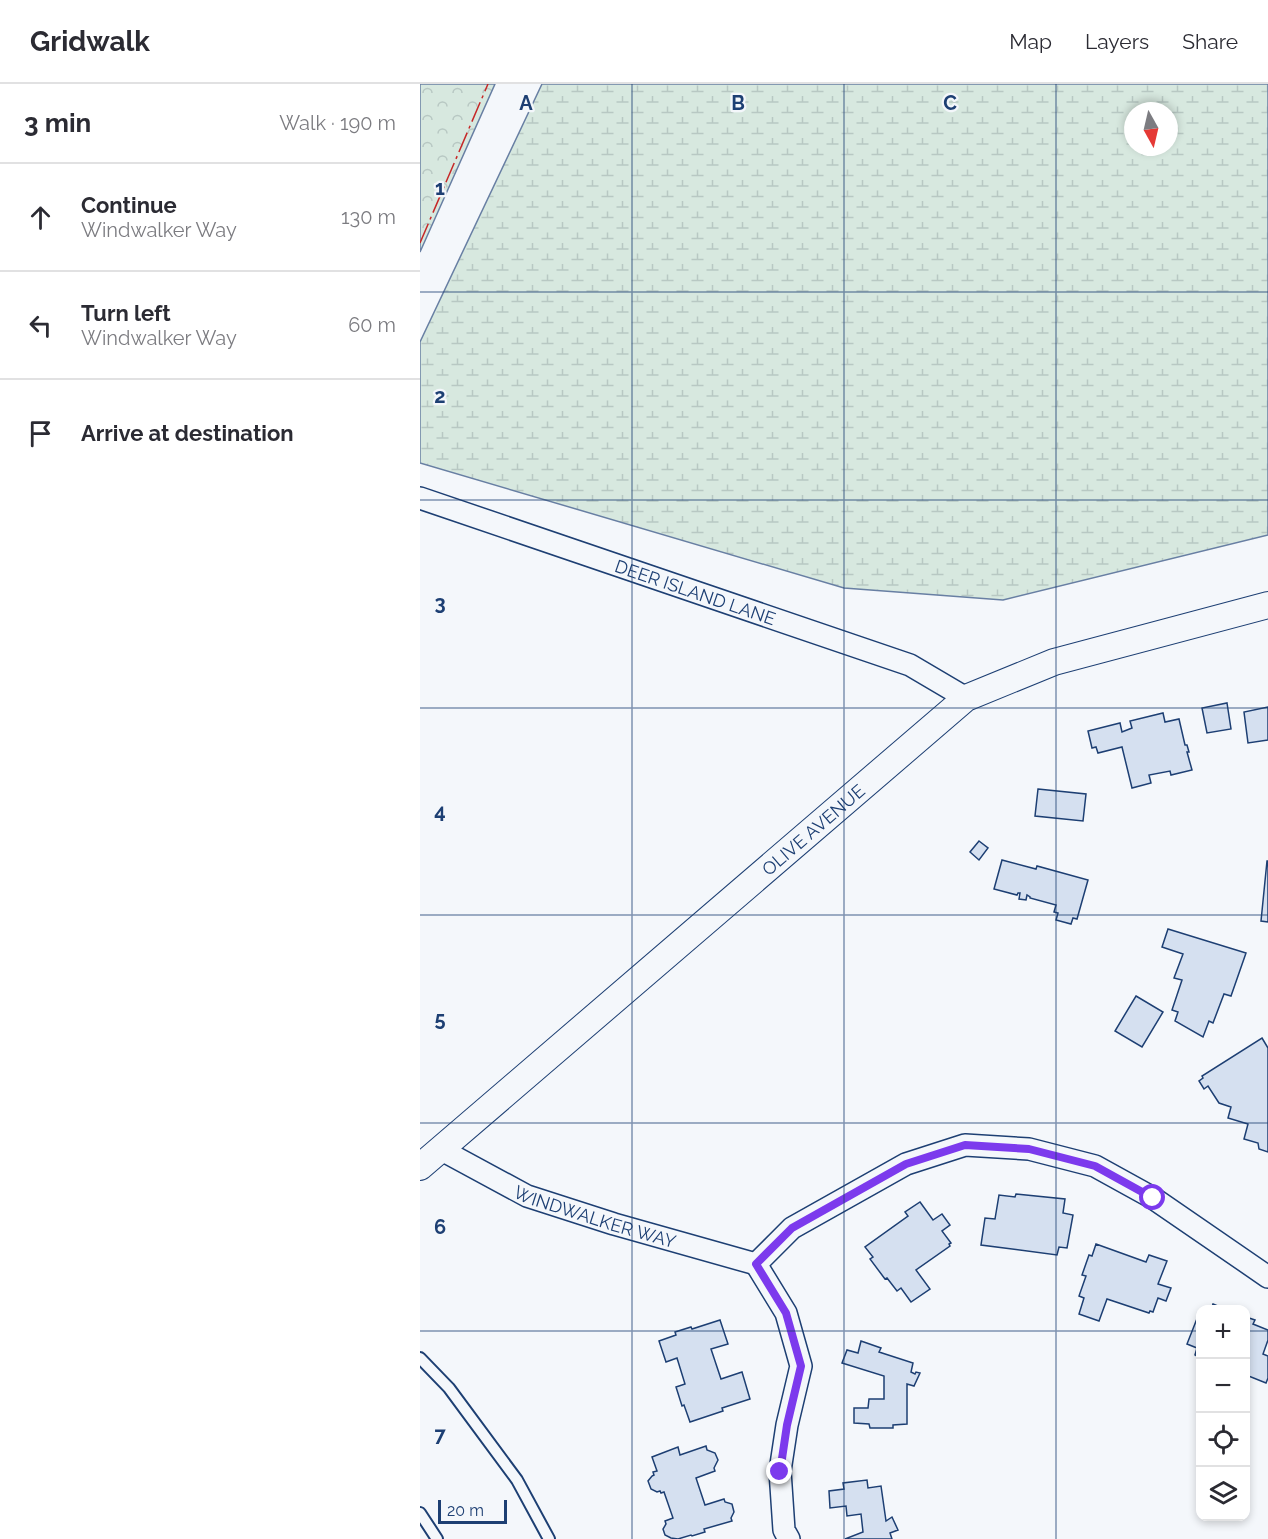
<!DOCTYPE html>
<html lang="en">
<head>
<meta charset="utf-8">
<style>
  body { margin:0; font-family:Raleway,sans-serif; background:#f7f7f7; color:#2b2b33 }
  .controls { position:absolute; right:18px; bottom:18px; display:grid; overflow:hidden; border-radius:12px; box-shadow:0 3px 9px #0003 }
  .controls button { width:54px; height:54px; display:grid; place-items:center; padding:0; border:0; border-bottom:2px solid #e1e1e2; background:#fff; color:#2b2b33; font:30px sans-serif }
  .compass { position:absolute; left:704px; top:18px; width:54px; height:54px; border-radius:50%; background:#fff; box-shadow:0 3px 9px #0003; rotate:172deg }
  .scale { position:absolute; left:18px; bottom:15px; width:69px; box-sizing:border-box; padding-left:6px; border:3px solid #1d3f73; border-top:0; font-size:16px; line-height:21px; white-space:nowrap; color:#1d3f73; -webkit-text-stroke:4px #f4f7fb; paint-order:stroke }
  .stop { position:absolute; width:18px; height:18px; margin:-14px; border:4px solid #7c3aed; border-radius:50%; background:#fff }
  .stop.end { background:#7c3aed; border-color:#fff; box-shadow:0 2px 6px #0008 }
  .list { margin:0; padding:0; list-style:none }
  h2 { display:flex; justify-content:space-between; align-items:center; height:78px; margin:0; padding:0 24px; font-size:26px }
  h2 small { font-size:20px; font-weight:400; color:#7c7c81 }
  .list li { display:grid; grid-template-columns:39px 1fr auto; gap:18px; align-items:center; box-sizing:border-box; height:108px; padding:0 24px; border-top:2px solid #e1e1e2 }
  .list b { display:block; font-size:22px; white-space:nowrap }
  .list p { margin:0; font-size:20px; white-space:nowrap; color:#7c7c81 }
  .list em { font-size:20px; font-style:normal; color:#7c7c81 }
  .icon { flex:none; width:33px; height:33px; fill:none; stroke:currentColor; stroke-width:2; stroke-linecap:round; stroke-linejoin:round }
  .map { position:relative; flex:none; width:848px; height:1455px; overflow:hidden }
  header { display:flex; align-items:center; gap:36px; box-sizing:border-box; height:84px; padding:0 30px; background:#fff; border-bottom:2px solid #e1e1e2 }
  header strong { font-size:28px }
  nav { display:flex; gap:33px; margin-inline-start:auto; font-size:21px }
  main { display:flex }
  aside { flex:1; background:#fff }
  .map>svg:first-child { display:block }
</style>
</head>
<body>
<header>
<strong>Gridwalk</strong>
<nav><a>Map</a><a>Layers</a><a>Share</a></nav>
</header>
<main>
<aside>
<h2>3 min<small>Walk · 190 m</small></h2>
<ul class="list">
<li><svg class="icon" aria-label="ahead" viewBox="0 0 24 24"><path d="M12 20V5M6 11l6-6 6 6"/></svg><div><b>Continue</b><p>Windwalker Way</p></div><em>130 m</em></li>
<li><svg class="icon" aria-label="left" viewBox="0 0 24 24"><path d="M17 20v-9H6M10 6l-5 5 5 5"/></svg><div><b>Turn left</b><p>Windwalker Way</p></div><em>60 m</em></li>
<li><svg class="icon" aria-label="arrive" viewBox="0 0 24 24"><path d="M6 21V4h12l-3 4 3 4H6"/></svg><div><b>Arrive at destination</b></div></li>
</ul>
</aside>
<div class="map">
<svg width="848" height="1455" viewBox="0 0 848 1455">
  <defs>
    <pattern id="wetland-marsh" width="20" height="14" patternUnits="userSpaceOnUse" patternTransform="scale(1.5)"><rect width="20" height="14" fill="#d7e8df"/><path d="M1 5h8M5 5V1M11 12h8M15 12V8" fill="none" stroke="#b8c8c3"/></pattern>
    <pattern id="park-crowns" width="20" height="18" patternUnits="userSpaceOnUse" patternTransform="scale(1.5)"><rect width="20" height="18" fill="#d7e8df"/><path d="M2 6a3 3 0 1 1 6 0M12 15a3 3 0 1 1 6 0" fill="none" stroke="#b8c8c3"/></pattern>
  </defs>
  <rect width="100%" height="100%" fill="#f4f7fb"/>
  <path fill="url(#wetland-marsh)" stroke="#687fa3" stroke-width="1.5" fill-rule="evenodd" d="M122,0H848V451L583,516L424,504L0,379V258ZM713,27H749V63H713Z"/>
  <path fill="url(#park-crowns)" stroke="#687fa3" stroke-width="1.5" d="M0,0H75L0,168Z"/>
  <g fill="#d5e0f0" stroke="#1d3f73" stroke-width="1.5">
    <path d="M807,619L811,645L787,649L782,624Z"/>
    <path d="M848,623V656L828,659L824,628Z"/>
    <path d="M743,629L745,638L759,635L765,661H767L769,668H767L772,686L751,691L750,687L729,691L731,699L712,704L702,663L678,669L676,663L672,664L668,647L700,639L702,648L712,644L710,637Z"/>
    <path d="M618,705L666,710L663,737L615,732Z"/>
    <path d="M559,757L568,764L559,776L550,768Z"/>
    <path d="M582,776L616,785L617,782L668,796L657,835L653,834L651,840L636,836L638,829L634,828L636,821L610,814V813L607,811L606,816L599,815L600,809H598L597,811L574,805Z"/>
    <path d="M847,777H848V838L841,837Z"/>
    <path d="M748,845L826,869L811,912L804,910L793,939L789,937L783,953L755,937L758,928L752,926L762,896L754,894L763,870L742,863Z"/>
    <path d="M716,912L743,928L722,963L695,947Z"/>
    <path d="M842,954L848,964V1068L839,1065L838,1059L824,1055L828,1040L808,1034L811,1023L799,1019L788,1002L784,1005L779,997L783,994L782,992Z"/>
    <path d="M596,1110L645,1115L643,1129L653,1131L647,1164L639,1163L637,1171L561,1161L565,1134L575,1135L579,1111L595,1113Z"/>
    <path d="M500,1118L513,1136L522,1130L530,1141L522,1147L531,1159L529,1160L530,1162L496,1186L510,1205L491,1218L481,1204L477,1207L467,1194L465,1195L450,1175L453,1173L445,1163L488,1132L485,1128Z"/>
    <path d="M676,1160L726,1178L729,1171L747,1177L738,1200L751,1204L746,1217L738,1214L733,1228L730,1227L729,1229L687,1215L679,1237L659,1230L664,1214L659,1212L666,1192L662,1191L669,1171L672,1172Z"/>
    <path d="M793,1220L807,1226H791Z"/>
    <path d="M780,1227V1274L775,1271L777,1264L767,1260Z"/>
    <path d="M826,1233L835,1236L833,1240L848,1246V1256L843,1270L848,1272V1294L846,1299L826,1291Z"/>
    <path d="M300,1236L308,1260L291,1265L301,1295L322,1288L330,1315L302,1324L303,1327L270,1338L264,1321L262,1322L256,1303L265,1300L257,1274L246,1278L239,1257L256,1251L255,1248L271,1243L272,1245Z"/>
    <path d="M441,1257L461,1264L459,1268L493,1279L491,1288L495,1290L496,1288L500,1289L494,1302L487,1300V1340L473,1341V1344H450L449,1340L434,1339V1324H448L449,1315H464V1292L422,1279L427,1266L438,1269Z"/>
    <path d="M286,1362L287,1366L295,1369L298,1376L294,1384L295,1387L276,1394L285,1421L304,1415L305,1418L312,1420L314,1428L311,1434L312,1437L284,1445L285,1448L272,1452L271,1451L258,1455L251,1454L245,1451L243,1445L246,1440L245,1437L253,1434L244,1408L241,1409L240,1407L237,1408L231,1405L228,1397L232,1392L234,1391L233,1388L237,1387L232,1373L258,1363L260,1371Z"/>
    <path d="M447,1396L448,1404L461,1402L466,1437L472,1433L478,1446L470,1449L472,1455H425L443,1448L441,1430L427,1432L426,1422L410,1424L409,1407L424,1405L423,1399Z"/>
  </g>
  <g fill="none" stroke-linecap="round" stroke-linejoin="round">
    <g stroke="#1d3f73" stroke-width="14">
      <g id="service">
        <path d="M0,1274L29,1304L97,1396L129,1455"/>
        <path d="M0,1429L17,1455"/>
      </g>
    </g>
    <g stroke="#1d3f73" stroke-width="24">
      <g id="minor">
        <path id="s1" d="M0,414L490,581L546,614"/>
        <path id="s2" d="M20,1065L107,1112L194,1140L336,1180"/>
        <path d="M369,1455L364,1446L360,1387L367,1341L381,1282L366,1229L336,1180L372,1144L486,1080L545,1061L609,1065L675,1082L733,1114L848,1193"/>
      </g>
    </g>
    <g stroke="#1d3f73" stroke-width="28">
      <g id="tertiary">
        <path id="s3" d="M0,1083L546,614L634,578L848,521"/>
      </g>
    </g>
    <use href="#service" stroke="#f4f7fb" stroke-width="10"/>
    <use href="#minor" stroke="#f4f7fb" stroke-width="21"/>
    <use href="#tertiary" stroke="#f4f7fb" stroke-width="26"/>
    <path stroke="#c62828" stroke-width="1.5" stroke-dasharray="21 4.5 3 4.5" stroke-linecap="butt" d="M0,159L68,0"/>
  </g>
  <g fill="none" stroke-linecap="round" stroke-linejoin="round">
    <path stroke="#7c3aed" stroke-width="8" d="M360,1388L367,1341L381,1282L366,1229L336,1180L372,1144L486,1080L545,1061L609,1065L675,1082L733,1114"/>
  </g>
  <path fill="none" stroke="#1d3f73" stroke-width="1.5" stroke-opacity="0.55" d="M212,0V1455M424,0V1455M636,0V1455M0,208H848M0,416H848M0,624H848M0,831H848M0,1039H848M0,1247H780M826,1247H848"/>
  <g text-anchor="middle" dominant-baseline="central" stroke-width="4.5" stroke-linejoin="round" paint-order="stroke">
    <g font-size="18" fill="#1d3f73" stroke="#f4f7fb">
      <text stroke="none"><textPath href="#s1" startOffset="291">DEER ISLAND LANE</textPath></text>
      <text stroke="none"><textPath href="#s3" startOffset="518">OLIVE AVENUE</textPath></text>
      <text stroke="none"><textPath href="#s2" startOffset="170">WINDWALKER WAY</textPath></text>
    </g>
  </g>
  <g font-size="20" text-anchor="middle" font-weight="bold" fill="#1d3f73" stroke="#f4f7fb" stroke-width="4.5" stroke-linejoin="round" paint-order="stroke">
    <text x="106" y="26">A</text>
    <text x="318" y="26">B</text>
    <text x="530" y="26">C</text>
    <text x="20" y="111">1</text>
    <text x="20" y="319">2</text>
    <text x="20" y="526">3</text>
    <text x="20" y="734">4</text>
    <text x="20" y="942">5</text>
    <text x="20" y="1150">6</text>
    <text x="20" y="1358">7</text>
  </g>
</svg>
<div class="controls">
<button>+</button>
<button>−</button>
<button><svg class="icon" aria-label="locate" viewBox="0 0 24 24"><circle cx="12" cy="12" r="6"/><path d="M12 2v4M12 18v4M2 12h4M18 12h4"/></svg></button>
<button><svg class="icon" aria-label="layers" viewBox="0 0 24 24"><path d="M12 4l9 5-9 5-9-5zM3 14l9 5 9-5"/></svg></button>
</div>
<svg class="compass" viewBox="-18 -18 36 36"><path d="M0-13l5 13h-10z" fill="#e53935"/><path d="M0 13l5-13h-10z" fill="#7c7c81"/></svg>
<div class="scale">20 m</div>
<div class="stop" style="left:733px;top:1114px"></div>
<div class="stop end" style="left:360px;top:1388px"></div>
</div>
</main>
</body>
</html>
